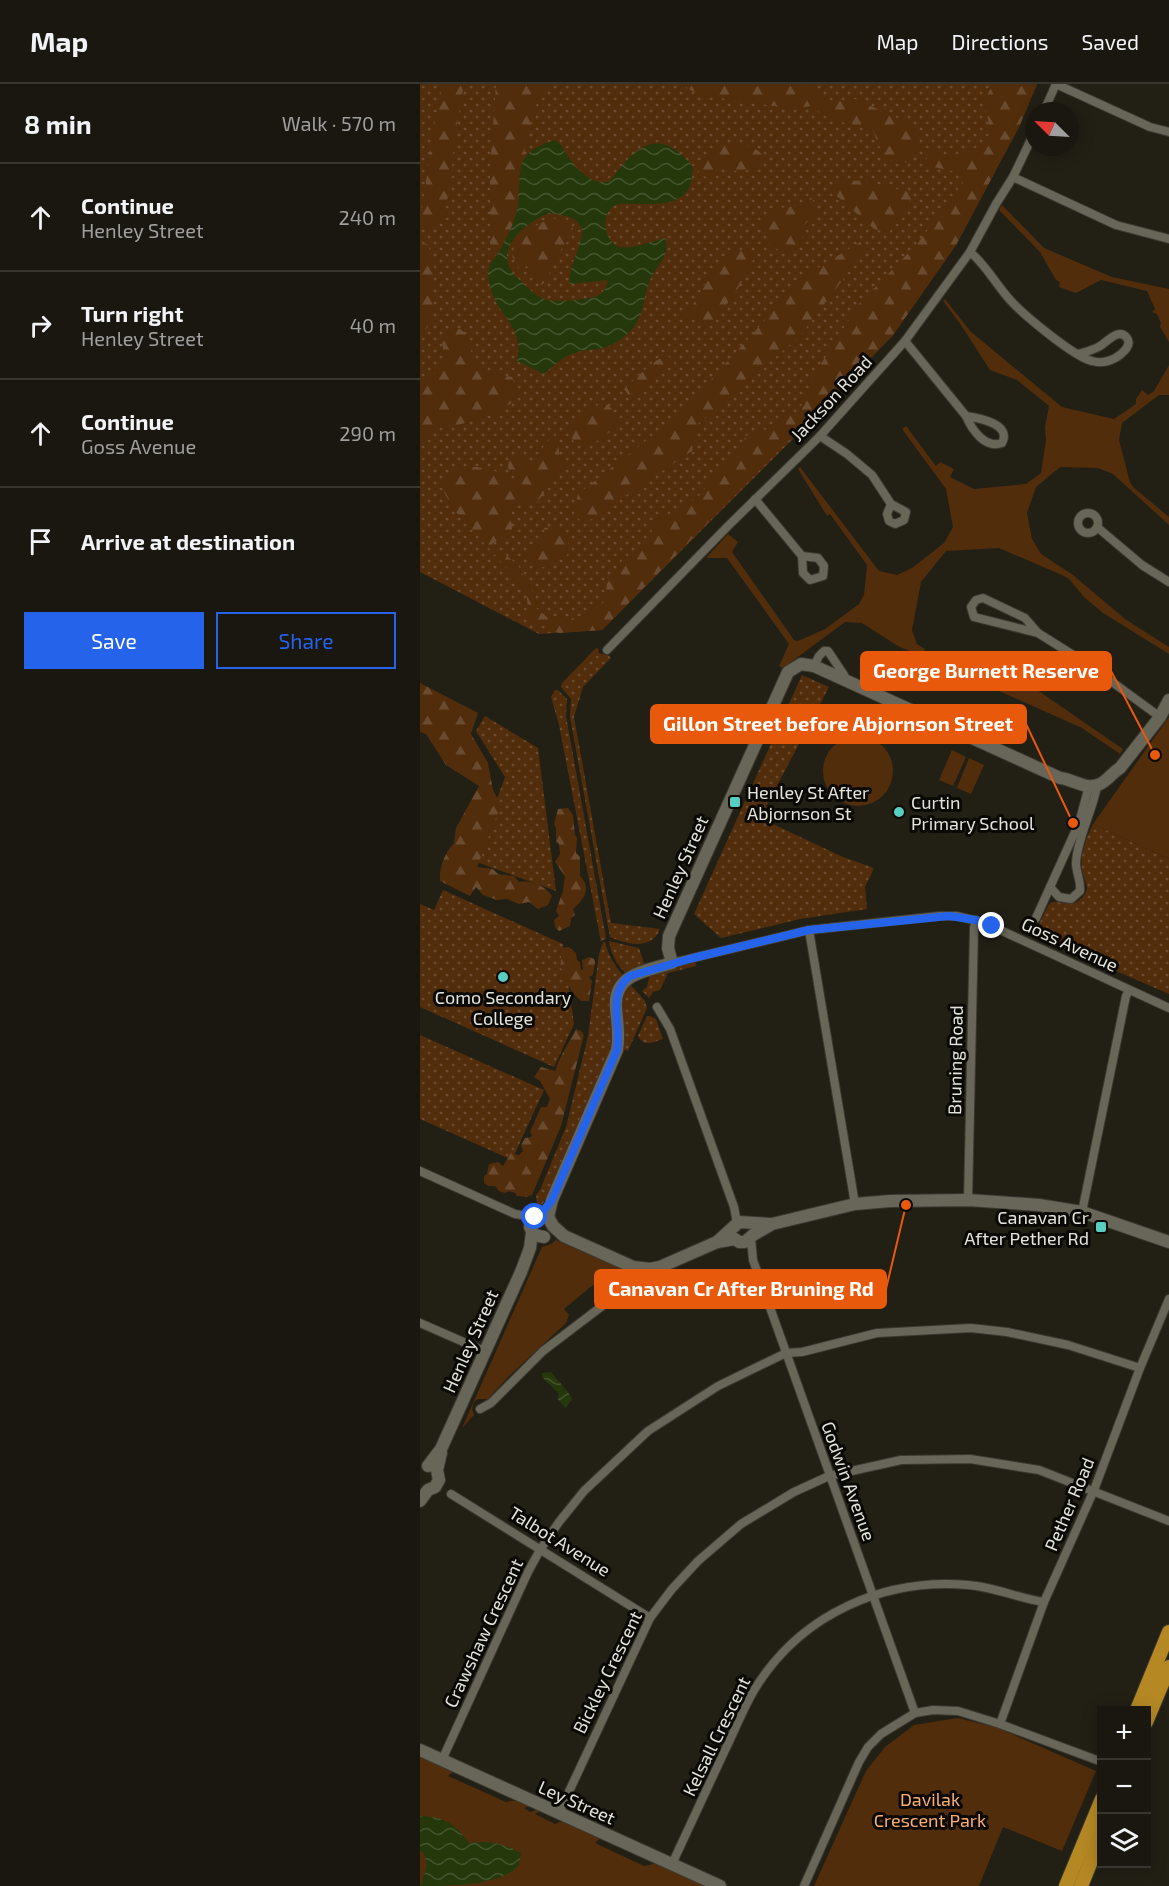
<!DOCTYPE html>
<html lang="en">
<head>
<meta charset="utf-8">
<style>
  body { margin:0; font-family:"Exo 2",sans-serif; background:#232019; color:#f1f3f6 }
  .controls { position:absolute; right:18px; bottom:18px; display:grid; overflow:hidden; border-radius:0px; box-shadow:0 3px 15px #0003 }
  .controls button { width:54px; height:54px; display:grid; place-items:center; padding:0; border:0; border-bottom:2px solid #383630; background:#1a1710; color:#f1f3f6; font:30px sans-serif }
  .compass { position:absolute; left:605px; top:18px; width:54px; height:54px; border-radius:50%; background:#1a1710; box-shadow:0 3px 15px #0003; rotate:294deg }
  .stop { position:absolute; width:18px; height:18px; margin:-14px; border:4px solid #2563eb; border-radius:50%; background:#fff }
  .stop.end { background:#2563eb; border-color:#fff; box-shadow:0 2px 6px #0008 }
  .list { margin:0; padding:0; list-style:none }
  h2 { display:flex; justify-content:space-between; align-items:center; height:78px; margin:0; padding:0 24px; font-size:26px }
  h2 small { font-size:20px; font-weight:400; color:#9f9f9f }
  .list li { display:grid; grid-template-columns:39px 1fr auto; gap:18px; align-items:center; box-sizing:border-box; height:108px; padding:0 24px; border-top:2px solid #383630 }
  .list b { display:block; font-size:22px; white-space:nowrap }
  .list p { margin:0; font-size:20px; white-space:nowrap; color:#9f9f9f }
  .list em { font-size:20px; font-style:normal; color:#9f9f9f }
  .actions { display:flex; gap:12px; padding:18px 24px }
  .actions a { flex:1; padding:14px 0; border:2px solid #2563eb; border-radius:0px; text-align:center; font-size:21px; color:#2563eb }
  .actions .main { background:#2563eb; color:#fff }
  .icon { flex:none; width:33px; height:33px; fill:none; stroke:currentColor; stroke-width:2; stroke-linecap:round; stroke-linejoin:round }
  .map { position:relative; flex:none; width:749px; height:1802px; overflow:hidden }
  header { display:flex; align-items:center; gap:36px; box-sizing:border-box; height:84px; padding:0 30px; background:#1a1710; border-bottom:2px solid #383630 }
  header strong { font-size:28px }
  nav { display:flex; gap:33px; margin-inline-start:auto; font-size:21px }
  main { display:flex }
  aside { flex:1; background:#1a1710 }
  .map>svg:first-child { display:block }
</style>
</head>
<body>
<header>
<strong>Map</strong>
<nav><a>Map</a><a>Directions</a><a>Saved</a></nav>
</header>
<main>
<aside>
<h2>8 min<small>Walk · 570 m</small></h2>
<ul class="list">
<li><svg class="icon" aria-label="ahead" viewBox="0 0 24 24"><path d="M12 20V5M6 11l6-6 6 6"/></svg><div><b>Continue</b><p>Henley Street</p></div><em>240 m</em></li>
<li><svg class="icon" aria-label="right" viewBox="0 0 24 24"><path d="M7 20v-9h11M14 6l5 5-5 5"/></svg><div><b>Turn right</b><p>Henley Street</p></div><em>40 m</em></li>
<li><svg class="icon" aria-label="ahead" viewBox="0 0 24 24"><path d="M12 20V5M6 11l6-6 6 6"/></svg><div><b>Continue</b><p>Goss Avenue</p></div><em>290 m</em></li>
<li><svg class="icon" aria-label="arrive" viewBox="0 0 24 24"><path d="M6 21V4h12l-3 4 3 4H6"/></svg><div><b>Arrive at destination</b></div></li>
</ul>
<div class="actions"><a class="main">Save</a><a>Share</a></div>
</aside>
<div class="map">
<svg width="749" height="1802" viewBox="0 0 749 1802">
  <defs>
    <pattern id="grass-dots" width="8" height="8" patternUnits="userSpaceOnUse" patternTransform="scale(1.5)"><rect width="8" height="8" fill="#522d0c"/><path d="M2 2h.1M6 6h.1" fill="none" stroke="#6b4b2f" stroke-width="1.8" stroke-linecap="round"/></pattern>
    <pattern id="forest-firs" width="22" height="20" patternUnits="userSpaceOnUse" patternTransform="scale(1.5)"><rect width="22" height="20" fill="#522d0c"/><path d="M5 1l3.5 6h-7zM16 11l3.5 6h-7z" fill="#6b4b2f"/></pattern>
    <pattern id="water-waves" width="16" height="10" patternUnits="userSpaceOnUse" patternTransform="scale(1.5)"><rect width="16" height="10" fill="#24380c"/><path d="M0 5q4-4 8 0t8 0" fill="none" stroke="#44552f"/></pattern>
  </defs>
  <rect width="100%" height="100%" fill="#221f15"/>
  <g fill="url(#grass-dots)">
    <path d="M0,0H617L599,43L536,161L473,251L386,342L182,546L119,550L0,488Z"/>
    <path d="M178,564L179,569L188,571L191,574L163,603L154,633L191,839L240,845C232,867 206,860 190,853L150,633L151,615L141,603L142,599L175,565Z"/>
    <path d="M382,591L409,603L340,734L423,773L454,784L445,803L447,825L380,835L301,854L274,830Z"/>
    <path d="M135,606H138L147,615L146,632L186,854L181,858L139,641L131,613Z"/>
    <path d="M65,632L118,664L136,807L54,777L85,693L56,647Z"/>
    <path d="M673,740L749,775V910L620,854L618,842L629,820L632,818L655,819C660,816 666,811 667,805C667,799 663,792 662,786C660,770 666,754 673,740Z"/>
    <path d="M23,806L143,860L154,940L134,983L0,923V820L14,826Z"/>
    <path d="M189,857L219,864L225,882L205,889C196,879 191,870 189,857Z"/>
    <path d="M183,858H185C188,871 194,881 203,891L197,899L194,948L190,973L122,1122L117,1119L116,1111L120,1106L146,1043L168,952L179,870Z"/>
    <path d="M275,877L276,882L248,889L240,906L233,908L229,914L222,907L227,903L230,890Z"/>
    <path d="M209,899L225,917L227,924L208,967L203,965L201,914Z"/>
    <path d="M227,932H230L236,935L243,955C233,958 225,964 218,952Z"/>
    <path d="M0,951L124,1006L92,1076L0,1035Z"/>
  </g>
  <g fill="url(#forest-firs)">
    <path d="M19,0H44L34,58L30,104L22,138L8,150L1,133L13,47L21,8Z"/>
    <path d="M76,0H128L123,10L119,12C113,32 107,53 103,74C96,110 101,145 73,174L70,159V86Z"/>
    <path d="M262,0H386L399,13L412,17L435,15L488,39L498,47L499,58L493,74L481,81C463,75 459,63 453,46L410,35L390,22L375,25L287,12L270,6Z"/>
    <path d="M573,0H617L599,43L536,161L473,251L182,546L139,549L109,535L106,505L35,427L20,401C25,397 29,391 34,388C45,380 66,383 77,388C84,390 86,395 94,395L95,392L88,384L89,375L97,371L105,377H117L125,359L138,350L139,369L147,378L115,421L92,420V447L72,460L98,481L112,507L117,525L128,534H153L158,539L185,517L187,499L204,474L223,464L237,437L277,414L329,349L348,345L363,328L376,329L392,305V294L439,220L497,160L543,99L541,89L505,81L509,64L535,75L572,55L564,17Z"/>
    <path d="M308,60C322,61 339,61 345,76L340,84L314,87L309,84L298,85L287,94L276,85C284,71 293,65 308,60Z"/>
    <path d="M421,96L444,97L494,109L481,135L468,149L454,145L409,105Z"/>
    <path d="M391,113L399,127L382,143V157L369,169C349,165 348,158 343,140L359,124L385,121Z"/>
    <path d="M140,134L148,136L153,145C151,158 138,166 133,179C128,190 132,190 122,201L109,184H99L92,172C93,167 94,162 97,158C105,145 126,135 140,134Z"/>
    <path d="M445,155L443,169L380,252L278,340L272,367L164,440L154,430L158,410L260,330L385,192Z"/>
    <path d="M0,159L8,160L14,181L12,238L6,245L0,248Z"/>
    <path d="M323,165L334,174C323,200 308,220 289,242L264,232L277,215L295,181Z"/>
    <path d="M32,242C61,251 43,270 59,283C67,289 82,291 92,293L97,306L93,318L74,330L38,341L17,343L0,355V297C25,290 26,276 21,253Z"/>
    <path d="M247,271L255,278L212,316L204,305L232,279Z"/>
    <path d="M184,318L192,325L200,338C191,350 179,354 168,364L154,358L151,352V343L174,323Z"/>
    <path d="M131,443L139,445L147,451L149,465L146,474H139L125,483L115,484L109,475C111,462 113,455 125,449L124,444Z"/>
    <path d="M0,599L58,629L51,650L68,679L73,706L81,721L57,783L73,785L78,790L94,792L99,798C111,796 125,802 132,812L128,821L118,825L109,818L99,820L87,815L77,816L63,811L56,803L50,812L20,797C19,783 25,769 34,759L36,744L59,702L26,681L6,650L0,648Z"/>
    <path d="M148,724L153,731L155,751L157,754L156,769L160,773V792C172,804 164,816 153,825L155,831L151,834L150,842L139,847L135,843L134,836L139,832L136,827L143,807L145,792L135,778L140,770L139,760L136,757V744L134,740L138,725Z"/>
    <path d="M149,863L156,869L157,876L160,878L161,886H163L162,876L169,873L174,875L175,878L173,891L169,893L172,897L169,917H161L151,907L150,903L143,898V888L140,882C142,876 140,871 142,864Z"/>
    <path d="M156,945L161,947L164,951L141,1042L112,1111L106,1113L97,1112L95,1109L89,1107L85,1109L79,1107L75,1102H68L64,1099V1092L67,1090L69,1080L78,1078L83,1082L91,1069L99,1071L103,1067L101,1061L105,1054L111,1053L112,1051L110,1048L121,1023H127L130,1015L120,997L114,993L121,983L135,987L139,976Z"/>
  </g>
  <g fill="#522d0c">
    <path d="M582,121L624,164L692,193L749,205V258L740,243L741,239L737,230L732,228L735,225L727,207L681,196L656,209L639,203L640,198L636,196L620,168L579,126Z"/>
    <path d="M525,215L550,247L642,323L694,335L716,320V315L722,306L728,311L734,307L749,281V311H739L702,339L699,356L710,398L713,403L749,433V441L693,390L678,384L640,383L616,403L607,429L612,455L621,470L653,491L705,535L749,563V570L683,529L664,513L649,495L644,492L579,464L526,467L501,498L492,546L497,560L505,565L504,568L533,580L607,599L703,665L700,670L662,644L478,562L442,539L425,538L371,578L365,585L359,582L369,560L307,474H286L308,450L318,458L312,468L374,556L378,557L405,545L439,520L444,511L447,481L410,430L407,432L378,385L380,383L459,487L477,491L492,484L524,459L533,443L526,405L482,345L486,342L516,382L520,378L534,385L530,393L554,405L606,400L621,389L626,356L625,343L629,322L597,296L570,286L541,241L523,217Z"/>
    <path d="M749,633V775L673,740Z"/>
    <circle cx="438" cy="687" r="35"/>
    <path d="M532,666L546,673L533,702L519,696Z"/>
    <path d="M549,674L564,681L551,710L537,704Z"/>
    <path d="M136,1156L202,1185L205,1191L204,1198L181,1212L173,1201L144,1225L149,1231L146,1239L88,1293L68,1315H58L54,1318L52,1325L54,1331L42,1344L122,1163L131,1160Z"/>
    <path d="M538,1634L578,1644L676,1687L642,1767L583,1743L559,1802H394L446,1687L465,1663L494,1641Z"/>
    <path d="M0,1672L34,1687L28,1692L86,1718C96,1715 102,1718 111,1722L104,1724L110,1728L119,1725L121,1727L115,1730L135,1740L142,1737L181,1754L175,1759L224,1782L238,1779L287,1802H0Z"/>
  </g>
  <g fill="url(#water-waves)" fill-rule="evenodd">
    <path d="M135,56C142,60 143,65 147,71C156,85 173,103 190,97C204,79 225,48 252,64C260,68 267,76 273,83C272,89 272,96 270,102C261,123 231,120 212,120C207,120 199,119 194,122C180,130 184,159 200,163C210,166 234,157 245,154C251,171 237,181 230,196C224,209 225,223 218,236C211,250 194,263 178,265C170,266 162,266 155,269C142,273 134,281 124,290L97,277C105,239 74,232 69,197C66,179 74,178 81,164C87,153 93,142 96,130C101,116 97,85 104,75C110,64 124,60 135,56ZM129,129C191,135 146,168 150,200L188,196C187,202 185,207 179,211C171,216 133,219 124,215C116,212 108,204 102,198C99,195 94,192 92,188C74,162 109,137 129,129Z"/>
    <path d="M131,1288L148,1308L152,1315L146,1324L138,1316L139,1310L122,1293V1289Z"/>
    <path d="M0,1732C25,1733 34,1739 49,1759C70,1756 82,1759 101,1769C100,1773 100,1779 98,1782C80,1802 29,1802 0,1802C5,1789 10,1782 3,1768L0,1767Z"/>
  </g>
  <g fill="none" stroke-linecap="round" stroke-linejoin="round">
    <g stroke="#3c3932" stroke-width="10">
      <g id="street">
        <path d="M636,0L730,43L749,48"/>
        <path d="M624,27L636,0"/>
        <path d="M593,93L696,141L749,155"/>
        <path d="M550,168C567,182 576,201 591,217C604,231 654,273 672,277C682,280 693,277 701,270C706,266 711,260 707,254C699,243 687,258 680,262C674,266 665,268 658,270"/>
        <path d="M485,257L546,332C552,346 565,365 582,359C592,340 559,334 546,332"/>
        <path d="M400,352L427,370L452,391L471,420L486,428L484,436L475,440L469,437L467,430L471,420"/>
        <path d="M335,415L382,472L383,489L390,496L403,492L404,482L398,474L382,472"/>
        <circle cx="668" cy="439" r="10"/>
        <path d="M677,443L722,481L749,498"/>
        <path d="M618,549L554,533L551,523L556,516L563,514L605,534L618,549L669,581L740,633"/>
        <path d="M187,566L308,442L400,352L485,257L550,168L576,120L593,93L614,49"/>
        <path d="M394,582L399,572L404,567H408L424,591L428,599"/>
        <path d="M630,803L639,813L651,815L660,807C661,797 656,788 656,779C657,755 673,726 677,702"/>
        <path d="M616,834L659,739L669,702"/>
        <path d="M389,846L435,1120"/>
        <path d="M252,879L389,846L519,832H537L565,839L749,924"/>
        <path d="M237,923L250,945L314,1123L317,1139"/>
        <path d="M0,1087L95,1130L115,1133"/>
        <path d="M548,1116L554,844L556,836"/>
        <path d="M662,1128L706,912L709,907"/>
        <path d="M331,1154L333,1176L495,1629"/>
        <path d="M0,1239L64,1267"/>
        <path d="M60,1325L71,1319L123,1267L215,1197L219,1185"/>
        <path d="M31,1410L230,1534"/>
        <path d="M580,1640L624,1518L674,1406L720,1284L749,1215"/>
        <path d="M22,1676L108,1488L120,1466L139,1438L164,1407L228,1347L298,1302L366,1269L382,1268L457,1249L551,1244L587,1248L648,1261L720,1284"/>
        <path d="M139,1729L230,1534L252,1505L278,1477L321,1440L374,1408L409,1392L481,1376L550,1375L619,1386L749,1437"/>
        <path d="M252,1780C270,1742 288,1703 306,1664C316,1644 324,1622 336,1603C382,1530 463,1494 548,1501C574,1503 598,1514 624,1518"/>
        <path d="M384,1802L439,1678L448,1663L461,1650L495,1629L513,1626L538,1627L580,1640L682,1678"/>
      </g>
    </g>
    <g stroke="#3c3932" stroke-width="14">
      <g id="secondary">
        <path d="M128,1133L132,1116L197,966C200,951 197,938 196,924C193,889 227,887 252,879L248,864L249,852L368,588L381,580L394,582L640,694C653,695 667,707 680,700C687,697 692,689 700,684L740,633L749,616"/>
        <path d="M124,1153L114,1151L110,1143L112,1136L120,1131L128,1133L133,1142L144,1152L213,1183L230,1185L240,1183L297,1158L319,1138L351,1140"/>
        <path d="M297,1158L315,1155L319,1158H325L333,1151L352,1140L435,1120L470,1117L548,1116L619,1121L662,1128L749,1158"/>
        <path d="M8,1382L21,1365L101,1188L110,1164L112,1148"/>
        <path d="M0,1417L8,1406L15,1403L19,1396L17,1386L21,1369"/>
        <path d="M0,1666L300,1802"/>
      </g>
    </g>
    <g stroke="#3c3932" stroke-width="16">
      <g id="primary">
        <path d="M717,1626L749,1548"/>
        <path d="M726,1638L749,1583"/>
        <path d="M646,1802L682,1715"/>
        <path d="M661,1802L682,1750"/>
      </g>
    </g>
    <use href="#street" stroke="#686559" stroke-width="8"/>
    <use href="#secondary" stroke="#686559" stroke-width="12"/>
    <use href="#primary" stroke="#b58824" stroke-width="14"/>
  </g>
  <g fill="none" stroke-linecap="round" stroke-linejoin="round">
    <path stroke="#2563eb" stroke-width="8" d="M115,1133L120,1131L132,1116L197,966C202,940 186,910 210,892L273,874L389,846L529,832L556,836L572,842"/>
  </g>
  <g fill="#58cec0" stroke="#0a0905" stroke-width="2">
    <rect x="309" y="712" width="12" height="12" rx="3"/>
    <circle cx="479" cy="728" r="6"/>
    <circle cx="83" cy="893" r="6"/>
    <rect x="675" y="1137" width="12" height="12" rx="3"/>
  </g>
  <g text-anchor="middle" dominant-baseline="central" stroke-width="6" stroke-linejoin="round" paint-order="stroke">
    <g font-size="18" fill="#e4e3dc" stroke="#0a0905">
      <text transform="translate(411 314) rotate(-47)">Jackson Road</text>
      <text transform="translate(260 783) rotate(-66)">Henley Street</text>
      <text transform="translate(650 860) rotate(25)">Goss Avenue</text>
      <text transform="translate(535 976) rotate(-89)">Bruning Road</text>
      <text transform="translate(50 1257) rotate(-66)">Henley Street</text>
      <text transform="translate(429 1397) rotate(70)">Godwin Avenue</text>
      <text transform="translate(649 1420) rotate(-67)">Pether Road</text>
      <text transform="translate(140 1457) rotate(32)">Talbot Avenue</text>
      <text transform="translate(63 1549) rotate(-65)">Crawshaw Crescent</text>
      <text transform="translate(187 1588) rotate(-64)">Bickley Crescent</text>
      <text transform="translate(296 1652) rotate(-64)">Kelsall Crescent</text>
      <text transform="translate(157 1718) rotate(24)">Ley Street</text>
    </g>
    <g font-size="18" fill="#e4e3dc" stroke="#0a0905" text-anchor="start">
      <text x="327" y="708">Henley St After<tspan x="327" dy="21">Abjornson St</tspan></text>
      <text x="491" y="718">Curtin<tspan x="491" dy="21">Primary School</tspan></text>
      <text x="83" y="913" text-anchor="middle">Como Secondary<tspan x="83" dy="21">College</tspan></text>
      <text x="669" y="1133" text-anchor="end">Canavan Cr<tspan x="669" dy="21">After Pether Rd</tspan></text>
    </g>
    <g font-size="18" fill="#fcae71" stroke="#0a0905">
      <text x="510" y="1715">Davilak<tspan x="510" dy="21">Crescent Park</tspan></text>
    </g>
  </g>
  <path fill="none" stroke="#e8590c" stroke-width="2" d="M735 671L691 587M653 739L606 640M486 1121L466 1205"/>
  <g fill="#e8590c" stroke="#0a0905" stroke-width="2">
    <circle cx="735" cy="671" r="6"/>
    <circle cx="653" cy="739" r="6"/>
    <circle cx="486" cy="1121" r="6"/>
  </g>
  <g fill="#e8590c" stroke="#e8590c" stroke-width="2">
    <rect x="441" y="568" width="250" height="38" rx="6"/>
    <rect x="231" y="621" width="375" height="38" rx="6"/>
    <rect x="175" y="1186" width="291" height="38" rx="6"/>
  </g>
  <g font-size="20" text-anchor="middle" font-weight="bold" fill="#fff">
    <text x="566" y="594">George Burnett Reserve</text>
    <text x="418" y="647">Gillon Street before Abjornson Street</text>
    <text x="321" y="1212">Canavan Cr After Bruning Rd</text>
  </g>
</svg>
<div class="controls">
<button>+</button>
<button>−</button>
<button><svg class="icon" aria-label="layers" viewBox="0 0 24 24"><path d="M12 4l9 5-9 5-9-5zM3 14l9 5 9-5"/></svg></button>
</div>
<svg class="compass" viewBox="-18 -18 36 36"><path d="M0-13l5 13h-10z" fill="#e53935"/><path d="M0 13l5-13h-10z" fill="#9f9f9f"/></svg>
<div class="stop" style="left:115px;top:1133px"></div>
<div class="stop end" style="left:572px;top:842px"></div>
</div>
</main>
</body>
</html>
